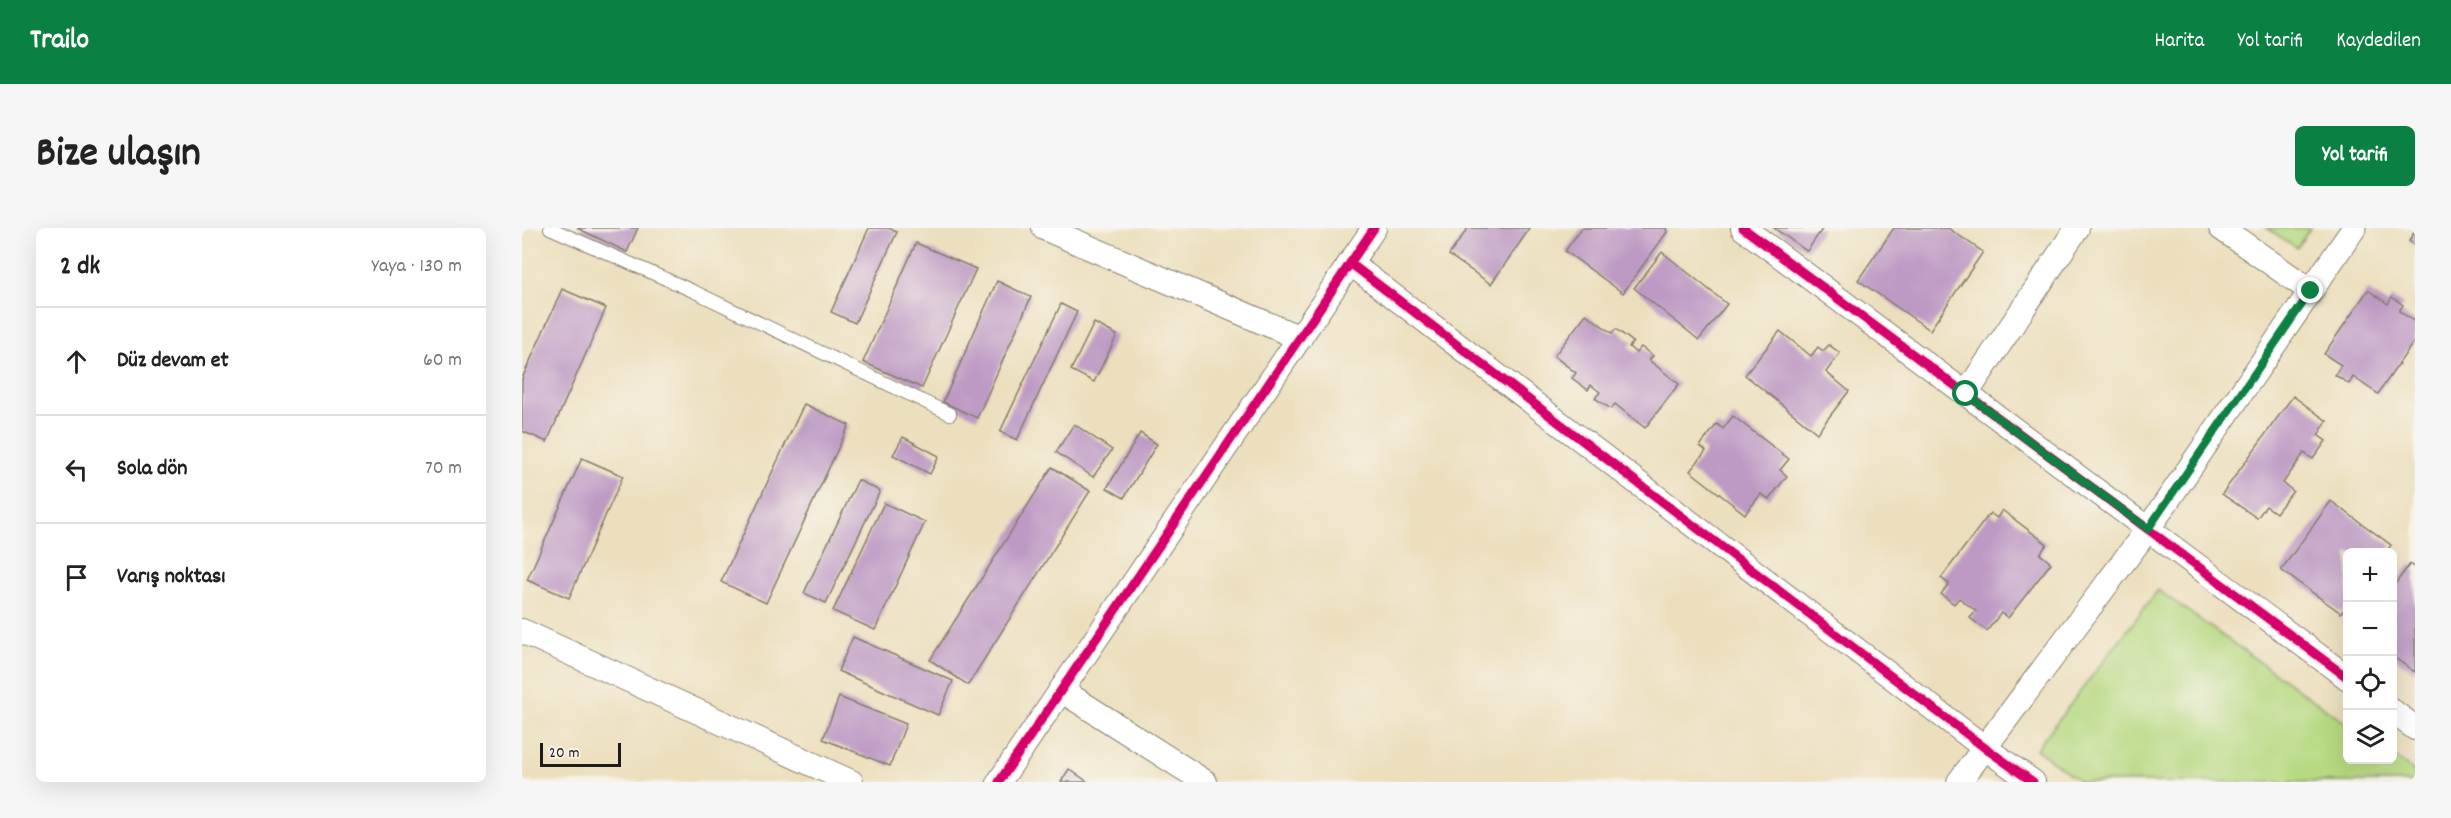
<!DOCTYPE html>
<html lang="tr">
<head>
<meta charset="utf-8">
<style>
  body { margin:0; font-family:Dekko,sans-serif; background:#f6f6f6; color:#222 }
  .controls { position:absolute; right:18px; bottom:18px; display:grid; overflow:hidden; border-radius:9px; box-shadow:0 6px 24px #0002 }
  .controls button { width:54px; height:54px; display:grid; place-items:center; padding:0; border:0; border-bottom:2px solid #e0e0e0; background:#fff; color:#222; font:30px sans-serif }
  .scale { position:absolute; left:18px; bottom:15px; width:81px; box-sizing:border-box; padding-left:6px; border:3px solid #1c1c1c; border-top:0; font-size:16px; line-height:21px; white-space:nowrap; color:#1c1c1c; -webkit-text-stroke:4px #f7f3e8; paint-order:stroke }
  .stop { position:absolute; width:18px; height:18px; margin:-14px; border:4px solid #0b8043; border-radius:50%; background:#fff }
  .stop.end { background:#0b8043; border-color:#fff; box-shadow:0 2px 6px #0008 }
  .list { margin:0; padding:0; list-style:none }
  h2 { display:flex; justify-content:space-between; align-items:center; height:78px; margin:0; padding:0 24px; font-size:26px }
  h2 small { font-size:20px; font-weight:400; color:#767676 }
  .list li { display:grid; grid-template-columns:39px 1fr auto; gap:18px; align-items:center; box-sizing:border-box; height:108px; padding:0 24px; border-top:2px solid #e0e0e0 }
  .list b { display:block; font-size:22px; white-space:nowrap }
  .list em { font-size:20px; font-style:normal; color:#767676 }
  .icon { flex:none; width:33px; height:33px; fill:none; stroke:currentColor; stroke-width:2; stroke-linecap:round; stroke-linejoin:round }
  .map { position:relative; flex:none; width:1893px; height:554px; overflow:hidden; border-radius:9px }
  header { display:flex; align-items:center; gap:36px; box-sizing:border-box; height:84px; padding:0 30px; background:#0b8043; color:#fff }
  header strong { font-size:28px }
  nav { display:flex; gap:33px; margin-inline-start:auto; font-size:21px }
  .intro { display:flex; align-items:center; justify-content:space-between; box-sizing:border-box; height:144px; padding:0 36px }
  h1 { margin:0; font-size:42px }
  .button { padding:15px 27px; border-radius:9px; background:#0b8043; color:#fff; font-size:21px; font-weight:700 }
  main { display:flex; gap:36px; padding:0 36px }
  aside { flex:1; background:#fff; border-radius:9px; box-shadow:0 6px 24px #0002 }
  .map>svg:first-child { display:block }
</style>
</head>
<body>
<header>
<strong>Trailo</strong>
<nav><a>Harita</a><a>Yol tarifi</a><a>Kaydedilen</a></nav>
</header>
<div class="intro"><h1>Bize ulaşın</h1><a class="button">Yol tarifi</a></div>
<main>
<aside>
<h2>2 dk<small>Yaya · 130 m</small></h2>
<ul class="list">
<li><svg class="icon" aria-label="ahead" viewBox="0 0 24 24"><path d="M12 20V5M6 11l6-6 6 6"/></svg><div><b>Düz devam et</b></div><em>60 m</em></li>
<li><svg class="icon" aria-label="left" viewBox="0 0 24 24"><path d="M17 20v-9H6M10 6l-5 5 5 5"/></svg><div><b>Sola dön</b></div><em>70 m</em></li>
<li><svg class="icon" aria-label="arrive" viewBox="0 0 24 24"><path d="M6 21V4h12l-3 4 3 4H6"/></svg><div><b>Varış noktası</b></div></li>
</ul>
</aside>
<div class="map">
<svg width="1893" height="554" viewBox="0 0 1893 554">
  <rect width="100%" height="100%" fill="#f7f3e8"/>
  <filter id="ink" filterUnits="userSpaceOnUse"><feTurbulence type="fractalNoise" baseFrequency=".0167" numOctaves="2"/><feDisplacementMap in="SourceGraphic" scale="12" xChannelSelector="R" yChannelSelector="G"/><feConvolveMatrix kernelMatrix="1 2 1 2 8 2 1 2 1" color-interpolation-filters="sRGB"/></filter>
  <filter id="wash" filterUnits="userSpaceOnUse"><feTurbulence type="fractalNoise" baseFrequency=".008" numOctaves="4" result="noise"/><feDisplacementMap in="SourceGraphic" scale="24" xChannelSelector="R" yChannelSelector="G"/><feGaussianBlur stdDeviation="1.35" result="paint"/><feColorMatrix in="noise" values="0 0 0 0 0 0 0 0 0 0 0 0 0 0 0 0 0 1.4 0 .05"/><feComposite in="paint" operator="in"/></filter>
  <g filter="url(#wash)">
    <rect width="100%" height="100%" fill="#ecdfbd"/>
    <g fill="#b6d981" stroke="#697a4e" stroke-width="1.5">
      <path d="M1745,0H1788L1775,20Z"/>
      <path d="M1636,362L1825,496L1826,532H1870L1871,528L1893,544V554H1559L1514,521Z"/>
    </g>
    <g id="blocks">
      <g fill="#bd9ac4">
        <path d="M55,0H116L105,24Z"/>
        <path d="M347,0H367L375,4L333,95L309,84Z"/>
        <path d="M946,0H1008L969,56L927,27Z"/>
        <path d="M1060,0H1144L1145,4L1101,65L1043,23Z"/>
        <path d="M1252,0H1301L1285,23Z"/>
        <path d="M1372,0H1426L1461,24L1408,102L1336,52Z"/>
        <path d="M1893,3V17L1887,13Z"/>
        <path d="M394,15L454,41L400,160L341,134Z"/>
        <path d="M1140,24L1205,76L1177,112L1112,60Z"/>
        <path d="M475,53L509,69L455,190L421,174Z"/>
        <path d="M40,61L84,80L25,214L0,203V151Z"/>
        <path d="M1846,62L1866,76L1870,69L1881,77L1877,83L1893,94V112L1856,166L1831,149L1827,156L1813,147L1819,137L1802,126Z"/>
        <path d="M539,76L555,84L495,212L478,204Z"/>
        <path d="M1064,86L1090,105L1094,101L1111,114L1107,119L1114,125L1119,119L1131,128L1127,132L1157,156L1123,200L1093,176L1089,181L1073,170L1078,164L1069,157L1066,162L1050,150L1054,145L1032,128Z"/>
        <path d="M572,95L595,107L572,154L549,142Z"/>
        <path d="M1258,103L1289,128L1296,119L1301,123L1307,117L1318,125L1304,144L1327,163L1295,205L1223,147Z"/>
        <path d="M1771,168L1805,193L1796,207L1804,213L1791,231L1782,225L1761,255L1771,263L1754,285L1744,278L1735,290L1700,266Z"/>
        <path d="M282,176L327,197L244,375L199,354Z"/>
        <path d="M1211,188L1267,231L1258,242L1265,248L1247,271L1239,266L1223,286L1168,243L1184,223L1178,218L1195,196L1201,201Z"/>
        <path d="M552,196L590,222L571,249L534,224Z"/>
        <path d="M618,205L635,216L602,270L585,260Z"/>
        <path d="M381,209L417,228L408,246L371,227Z"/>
        <path d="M60,230L101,248L47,370L5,352Z"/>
        <path d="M530,239L568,263L446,457L408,432Z"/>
        <path d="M336,252L358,263L304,375L282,365Z"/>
        <path d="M1809,273L1869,317L1864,325H1826V376L1819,385L1759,342Z"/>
        <path d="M362,275L403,294L353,402L311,383Z"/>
        <path d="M1480,282L1525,316L1518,326L1529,335L1486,390L1479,385L1465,403L1448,390L1454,383L1437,370L1432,376L1419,366L1427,356L1419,350L1468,285L1475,290Z"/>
        <path d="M1888,336L1893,339V444L1870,428V360Z"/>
        <path d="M331,409L431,453L416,487L316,443Z"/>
        <path d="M317,469L384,496L368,538L301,511Z"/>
        <path d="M547,541L566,554H539Z"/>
      </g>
    </g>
  </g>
  <g filter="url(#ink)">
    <use href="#blocks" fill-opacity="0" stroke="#847e6c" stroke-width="1.5"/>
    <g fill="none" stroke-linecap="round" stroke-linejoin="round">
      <g stroke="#847e6c" stroke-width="14">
        <path id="lane" d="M28,0L171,63L428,186"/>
      </g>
      <g stroke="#847e6c" stroke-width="26">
        <g id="street">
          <path d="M522,0L778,110"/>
          <path d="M1221,0L1826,450"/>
          <path d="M1699,0L1789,63"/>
          <path d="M828,35L1463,520L1511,554"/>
          <path d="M1444,166L1555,0"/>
          <path d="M0,403L329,554"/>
          <path d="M539,462L683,554"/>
          <path d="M1870,483L1893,500"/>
          <path d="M477,554L852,0"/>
          <path d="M1437,554L1626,301L1832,0"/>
        </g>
      </g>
      <use href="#lane" stroke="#fff" stroke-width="12"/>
      <use href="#street" stroke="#fff" stroke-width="24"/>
      <g stroke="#f7f3e8" stroke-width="13">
        <g id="cycleway">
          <path d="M1221,0L1826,450"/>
          <path d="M828,35L1463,520L1511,554"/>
          <path d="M477,554L852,0"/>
        </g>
      </g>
      <use href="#cycleway" stroke="#d6006c" stroke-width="9"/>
    </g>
  </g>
  <g fill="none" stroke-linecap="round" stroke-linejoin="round" filter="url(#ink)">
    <path stroke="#0b8043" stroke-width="8" d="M1444,166L1626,301L1789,63"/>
  </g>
</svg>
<div class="controls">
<button>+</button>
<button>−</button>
<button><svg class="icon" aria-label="locate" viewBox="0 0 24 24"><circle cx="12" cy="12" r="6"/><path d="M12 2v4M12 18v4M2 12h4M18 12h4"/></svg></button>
<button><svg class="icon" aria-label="layers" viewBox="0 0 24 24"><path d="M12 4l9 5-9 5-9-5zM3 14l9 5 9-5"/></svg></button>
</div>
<div class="scale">20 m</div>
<div class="stop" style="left:1444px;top:166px"></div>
<div class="stop end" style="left:1789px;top:63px"></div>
</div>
</main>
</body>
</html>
